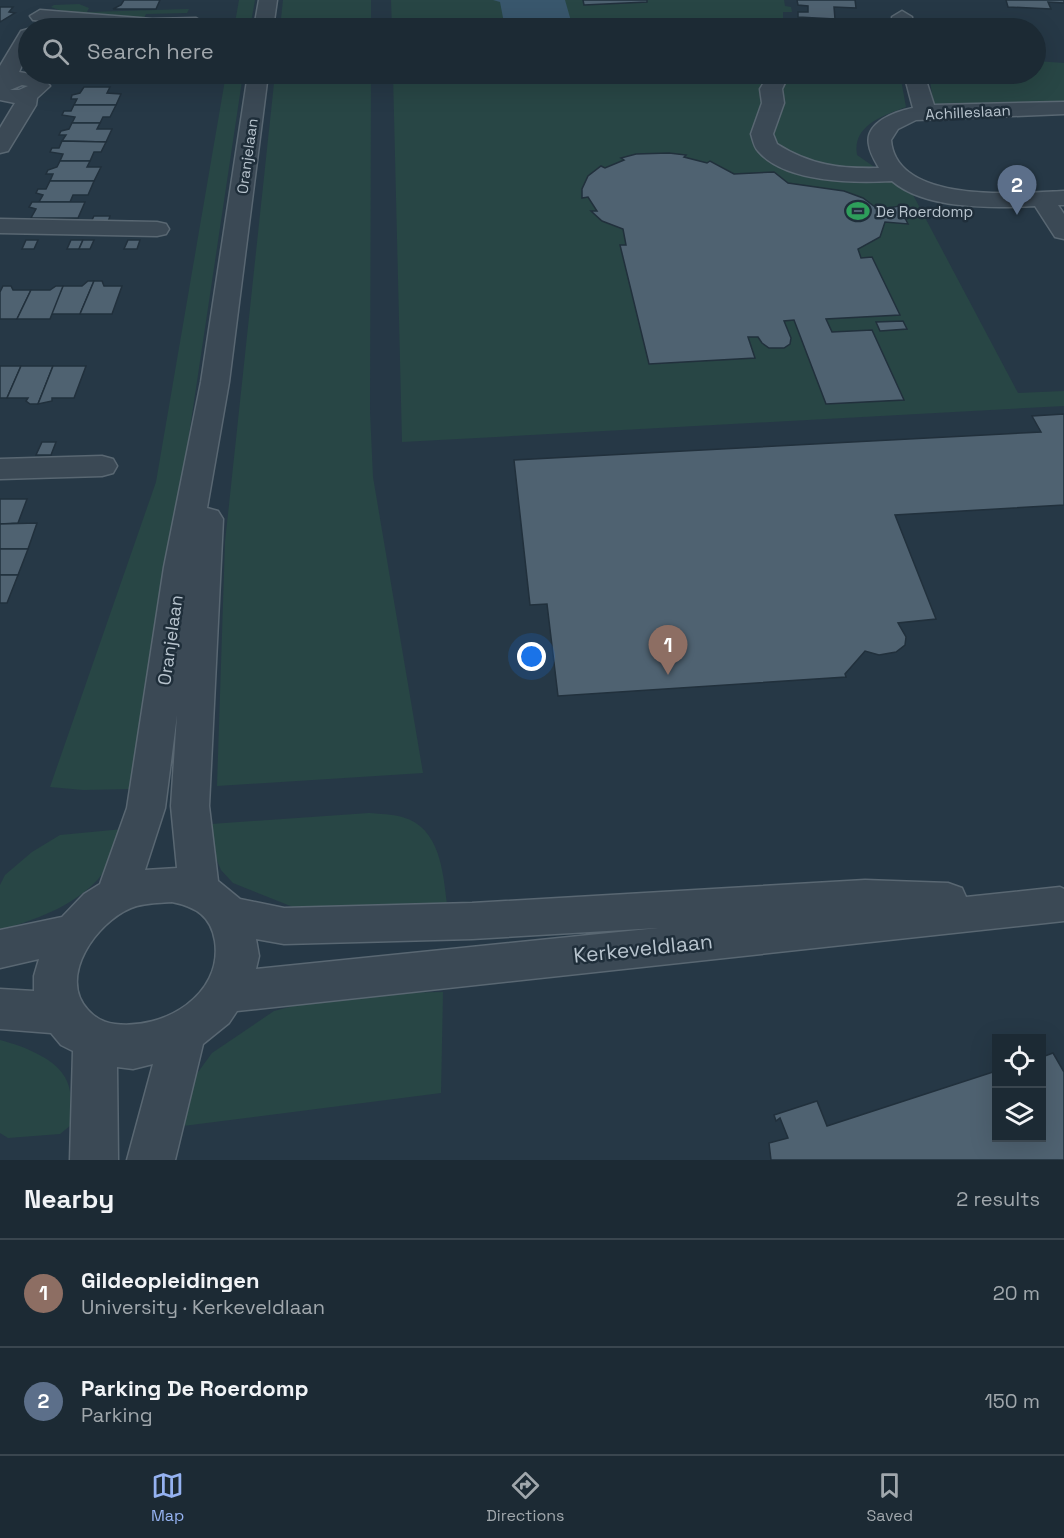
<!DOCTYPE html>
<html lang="en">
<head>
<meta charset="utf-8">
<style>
  body { margin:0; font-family:"Space Grotesk",sans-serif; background:#25323c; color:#f1f3f6 }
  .controls { position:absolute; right:18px; bottom:18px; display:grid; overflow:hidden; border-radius:0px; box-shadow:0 6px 24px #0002 }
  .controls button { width:54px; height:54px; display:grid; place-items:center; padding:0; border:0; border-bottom:2px solid #3a464f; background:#1c2a34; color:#f1f3f6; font:30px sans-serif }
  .you { position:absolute; left:532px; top:657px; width:21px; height:21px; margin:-15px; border:4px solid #fff; border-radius:50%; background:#1a73e8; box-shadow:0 0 0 9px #1a73e833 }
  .badge { display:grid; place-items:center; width:39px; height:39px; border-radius:50%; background:#95b2f1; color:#fff; font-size:20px; font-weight:700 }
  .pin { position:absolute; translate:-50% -50px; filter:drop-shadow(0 2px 3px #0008) }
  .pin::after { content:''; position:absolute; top:32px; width:21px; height:18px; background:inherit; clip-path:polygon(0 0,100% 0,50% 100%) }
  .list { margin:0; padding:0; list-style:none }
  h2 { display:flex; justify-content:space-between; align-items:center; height:78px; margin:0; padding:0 24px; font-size:26px }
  h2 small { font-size:20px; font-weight:400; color:#a0a7ac }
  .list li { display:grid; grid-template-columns:39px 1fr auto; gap:18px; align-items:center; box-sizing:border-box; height:108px; padding:0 24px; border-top:2px solid #3a464f }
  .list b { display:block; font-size:22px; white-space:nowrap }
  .list p { margin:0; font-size:20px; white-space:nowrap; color:#a0a7ac }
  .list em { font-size:20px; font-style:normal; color:#a0a7ac }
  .icon { flex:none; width:33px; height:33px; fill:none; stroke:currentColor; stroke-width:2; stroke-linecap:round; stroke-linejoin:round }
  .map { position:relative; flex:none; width:1064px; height:1160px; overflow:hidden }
  .search { position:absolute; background:#1c2a34; box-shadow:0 6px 24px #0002; left:18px; right:18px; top:18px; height:66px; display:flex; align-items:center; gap:15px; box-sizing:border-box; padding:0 21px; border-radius:33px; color:#a0a7ac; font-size:22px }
  .sheet { height:294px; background:#1c2a34 }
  nav { display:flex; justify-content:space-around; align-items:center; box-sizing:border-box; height:84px; border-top:2px solid #3a464f; background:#1c2a34; font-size:16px; color:#a0a7ac }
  nav a { display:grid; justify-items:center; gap:3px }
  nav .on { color:#95b2f1 }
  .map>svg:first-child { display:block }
</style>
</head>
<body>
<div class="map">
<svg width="1064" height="1160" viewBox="0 0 1064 1160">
  <rect width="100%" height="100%" fill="#263846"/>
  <g fill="#284645">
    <path d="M239,0H255L250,28H234Z"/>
    <path d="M283,0H371V28H280Z"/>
    <path d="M391,0H784L785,6L791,7L792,12H783V28H392Z"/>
    <path d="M79,4L89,8L87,12L189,9L187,13L146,14L143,20L115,15L69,14L51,7L54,5Z"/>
    <path d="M1036,61L1064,63V104L934,107L929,74H1036Z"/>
    <path d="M226,74H243L180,495L132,789L83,790L50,787L156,482Z"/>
    <path d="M275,74H371L370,412L373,477L423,773L217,786L225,542Z"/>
    <path d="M393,74H900L906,107C883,116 852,125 857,155L912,193L1018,393L1064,391V406L402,442Z"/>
    <path d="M369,813C380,814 392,814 402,817C440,827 443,872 447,904L335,911L293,907L233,883L221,870L214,853L211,824Z"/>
    <path d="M123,829C119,839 116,850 111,860C92,900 39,919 0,930V885L5,875L32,852L60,835Z"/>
    <path d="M443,992L441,1093L175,1127L185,1090L212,1053L274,1011L339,994Z"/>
    <path d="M0,1040C23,1046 63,1060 69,1087C72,1098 70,1113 71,1125L60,1134L8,1138L0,1133Z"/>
  </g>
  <path fill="#39576d" d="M493,0H565L573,28H505L500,2Z"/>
  <g fill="#4f6271" stroke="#21303c" stroke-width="1.5">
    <path d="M124,0H160L156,9H113L121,5Z"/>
    <path d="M583,0H647V2L584,5Z"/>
    <path d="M797,0H855L856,8L834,7L835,19L798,17V12H808V6L798,5Z"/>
    <path d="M1006,0H1064V3L1048,2L1051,9L1008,7Z"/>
    <path d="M0,7H13L9,12L15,13L0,22Z"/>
    <path d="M84,87H110L107,93L121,94L116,105H74L77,99H71L72,95L80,93Z"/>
    <path d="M74,105H116L110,117H103L100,123H72L75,117L62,115L64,111H71Z"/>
    <path d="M72,123H100L97,129H112L106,142L62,141L66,135H59L61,131L69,129Z"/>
    <path d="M62,141L106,142L101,152H94L90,161H60L63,154L50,152L52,148H59Z"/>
    <path d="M669,153L686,155L684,157L707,163L710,161L734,174L774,172L788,183L844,191L863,198L879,210L899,206L908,224L885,222L880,237L858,249L861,258L872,257L900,315L826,319L832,332L872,330L904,400L826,404L794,320L784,321L791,338L790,344L784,348H769L762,343L758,337H748L755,358L649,364L620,245H626L623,229L602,221L591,211H597L588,197L582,198V189L588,176L601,166L605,168L624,160L621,158L636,154Z"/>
    <path d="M60,161H90L87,167H101L94,181H50L53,174H46L48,170L57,167Z"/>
    <path d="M50,181H94L88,195H73L70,202H39L43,195L36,193L38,189H46Z"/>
    <path d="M32,202H85L78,218H31L36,209L29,207Z"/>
    <path d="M94,216H110L108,222H91Z"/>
    <path d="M26,240H38L34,249H22Z"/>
    <path d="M71,240H83L79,249H67Z"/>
    <path d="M83,240H94L90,249H79Z"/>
    <path d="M128,240H140L137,249H124Z"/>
    <path d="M88,281H94L80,314H50L63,286H82Z"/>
    <path d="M94,281H102L104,286H122L112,314H80Z"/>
    <path d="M3,286H11L13,290H31L17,319H0V292Z"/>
    <path d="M56,286H63L50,319H17L31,290H50Z"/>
    <path d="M903,321L907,329L880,331L876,322Z"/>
    <path d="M0,366H21L7,398H0Z"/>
    <path d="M21,366H53L38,404H30L26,401L28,398H7Z"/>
    <path d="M53,366H86L74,398H52V401L38,404Z"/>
    <path d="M1064,414V505L895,515L936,619L898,623L906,637L905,645L896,652L879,655L865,651L845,674L846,677L558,696L547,604L530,605L514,460L1041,432L1032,416Z"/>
    <path d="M42,442H56L51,455H36Z"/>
    <path d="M0,499H27L18,523L0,524Z"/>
    <path d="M37,523L28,549H0V524Z"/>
    <path d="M0,549H28L18,575H0Z"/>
    <path d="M0,575H18L7,603H0Z"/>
    <path d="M1053,1053L1064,1072V1160H771L769,1143L788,1138L780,1118L776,1121L774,1115L817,1101L827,1126L996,1071V1138H1042V1057Z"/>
  </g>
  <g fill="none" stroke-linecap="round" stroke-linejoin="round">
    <g stroke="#596772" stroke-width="3">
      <g id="minor">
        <path d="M259,0H277L273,28H254Z"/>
        <path d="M40,10L152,19L196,18L206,24L201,28H123L33,20L30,16Z"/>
        <path d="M902,11L912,17L913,28H894L892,17Z"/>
        <path d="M28,29V52L19,72L41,76L50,86L37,98L36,105L8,151L0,153V128L15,103L0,100V66L21,31ZM22,85L28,86L19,90H10Z"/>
        <path d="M248,74H268L229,382L207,508L218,511L223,519L209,806L218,881L240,899L284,908L472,903L865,880L948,883L962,888L966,897L1060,887L1064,889V921L237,1011L229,1023L203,1044L175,1160H127L153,1064L133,1069L117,1067L118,1160H70L73,1051L61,1045L51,1033L0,1029V989L34,991V976L39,959L0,968V930L62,917L84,894L100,884L127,808L164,567L201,382ZM177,715L171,806L177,868L145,870L165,808ZM172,902C196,907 211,916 215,941C223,996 163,1030 115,1024C105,1023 95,1018 88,1010C57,977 97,922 131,908C143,903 159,903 172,902ZM658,928L256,969L259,956L256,939L284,944L472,939Z"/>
        <path d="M769,74H789L782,89L784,103L773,134L777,144C810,165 840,169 879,168C875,161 870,153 869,145C864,122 897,111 913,108L904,74H924L934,105L1064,102V114L916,120L898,129L891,140C896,205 1020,193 1064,191V205H1058L1064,214V239L1055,237L1035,206C993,208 926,210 892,181C855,183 785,183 758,151C754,147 753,140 751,134L762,103L760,89Z"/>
        <path d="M0,219L157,222L166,224L169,229L166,234L157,236L0,233Z"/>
        <path d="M102,456L113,459L117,466L113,473L102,476L0,479V459Z"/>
      </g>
    </g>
    <use href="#minor" fill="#3b4955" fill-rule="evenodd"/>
  </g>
  <defs>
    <g id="stadium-bare" transform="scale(1.8)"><path d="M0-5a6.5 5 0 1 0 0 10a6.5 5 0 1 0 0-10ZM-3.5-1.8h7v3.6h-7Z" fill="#2e9e5b" stroke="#1f2e3a" stroke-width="2.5" paint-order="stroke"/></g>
  </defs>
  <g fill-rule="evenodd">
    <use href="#stadium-bare" x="858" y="211"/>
  </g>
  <g text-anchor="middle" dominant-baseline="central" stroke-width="5" stroke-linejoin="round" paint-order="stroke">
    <g font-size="15" fill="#b8c4ce" stroke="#1f2e3a">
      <text transform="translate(968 112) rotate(-3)">Achilleslaan</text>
      <text transform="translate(247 156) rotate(-82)">Oranjelaan</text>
    </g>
    <g font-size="15" fill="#b8c4ce" stroke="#1f2e3a" text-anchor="start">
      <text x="876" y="211">De Roerdomp</text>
    </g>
    <g font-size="18" fill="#b8c4ce" stroke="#1f2e3a">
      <text transform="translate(170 640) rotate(-82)">Oranjelaan</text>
    </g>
    <g font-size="21" fill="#b8c4ce" stroke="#1f2e3a">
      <text transform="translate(643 948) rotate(-6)">Kerkeveldlaan</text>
    </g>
  </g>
</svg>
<div class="controls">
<button><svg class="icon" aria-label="locate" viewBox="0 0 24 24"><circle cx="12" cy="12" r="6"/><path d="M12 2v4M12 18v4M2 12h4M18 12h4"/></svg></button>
<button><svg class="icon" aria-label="layers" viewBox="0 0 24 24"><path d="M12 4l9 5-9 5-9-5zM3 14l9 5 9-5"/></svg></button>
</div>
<div class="you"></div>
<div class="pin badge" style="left:668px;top:675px;background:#8d6e63">1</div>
<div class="pin badge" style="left:1017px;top:215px;background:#5c6f8a">2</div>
<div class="search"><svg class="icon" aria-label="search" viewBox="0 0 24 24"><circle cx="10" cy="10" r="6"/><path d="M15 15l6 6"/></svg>Search here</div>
</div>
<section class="sheet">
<h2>Nearby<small>2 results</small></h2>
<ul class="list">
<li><span class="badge" style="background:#8d6e63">1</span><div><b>Gildeopleidingen</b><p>University · Kerkeveldlaan</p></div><em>20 m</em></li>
<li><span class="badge" style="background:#5c6f8a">2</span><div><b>Parking De Roerdomp</b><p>Parking</p></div><em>150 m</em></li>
</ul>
</section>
<nav>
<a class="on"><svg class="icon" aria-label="map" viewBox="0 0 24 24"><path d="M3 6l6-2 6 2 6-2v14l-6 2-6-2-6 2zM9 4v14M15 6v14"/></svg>Map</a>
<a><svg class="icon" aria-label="directions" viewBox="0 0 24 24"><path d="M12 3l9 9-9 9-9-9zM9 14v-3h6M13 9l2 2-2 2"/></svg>Directions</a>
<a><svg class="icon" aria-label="saved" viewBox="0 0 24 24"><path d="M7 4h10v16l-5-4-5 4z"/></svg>Saved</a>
</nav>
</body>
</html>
